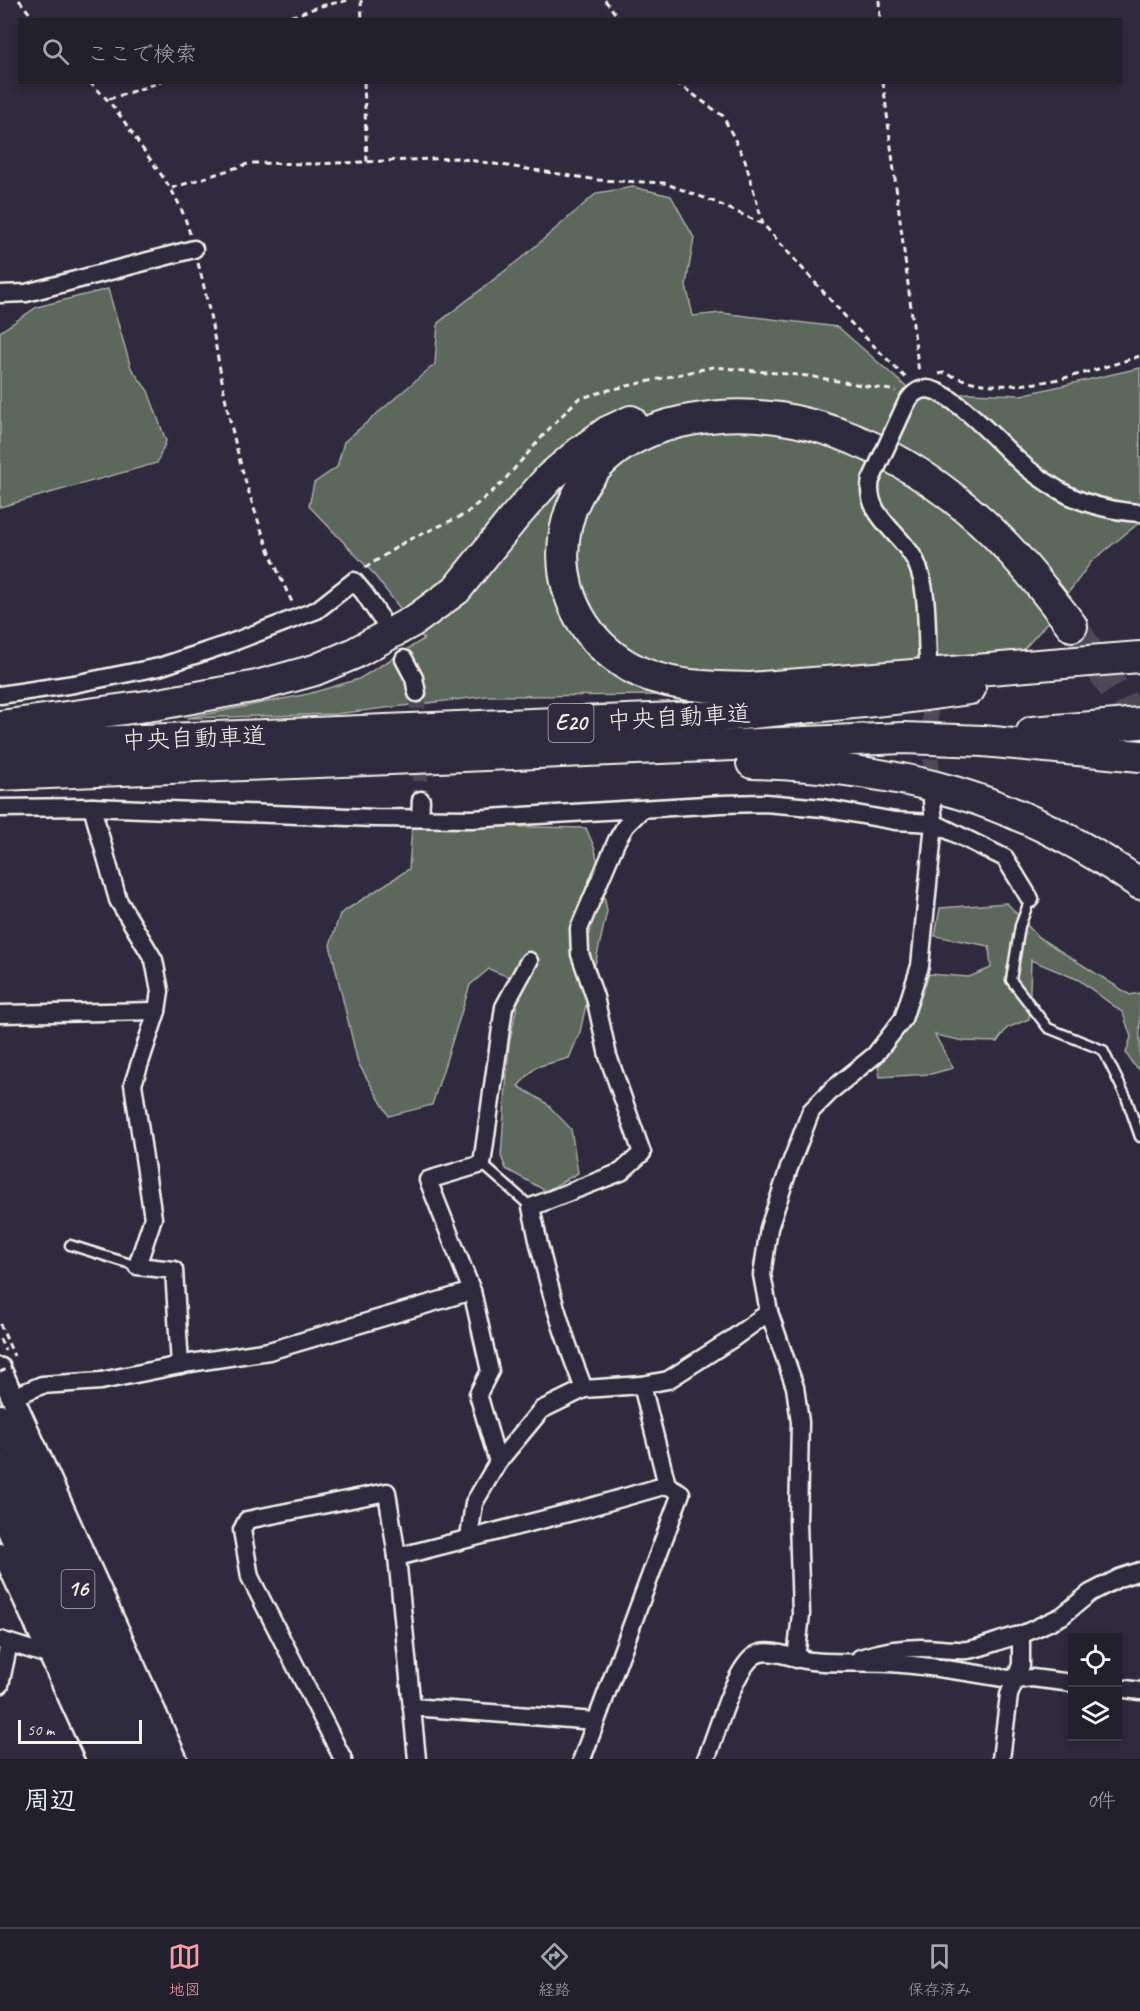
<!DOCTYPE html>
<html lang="ja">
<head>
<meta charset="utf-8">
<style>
  body { margin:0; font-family:Caveat,"Klee One",sans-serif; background:#2b2836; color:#f1f3f6 }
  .controls { position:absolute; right:18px; bottom:18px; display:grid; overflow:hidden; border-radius:0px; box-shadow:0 3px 9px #0003 }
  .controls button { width:54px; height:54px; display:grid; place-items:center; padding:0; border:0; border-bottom:2px solid #403e4a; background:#23202e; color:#f1f3f6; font:30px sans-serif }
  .scale { position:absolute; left:18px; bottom:15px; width:124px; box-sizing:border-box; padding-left:6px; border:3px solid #f4f1e8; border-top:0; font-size:16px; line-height:21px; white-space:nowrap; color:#f4f1e8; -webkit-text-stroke:4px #2f2a3d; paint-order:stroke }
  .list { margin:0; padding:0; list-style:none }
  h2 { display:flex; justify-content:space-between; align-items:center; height:78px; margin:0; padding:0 24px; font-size:26px }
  h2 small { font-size:20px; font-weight:400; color:#a3a3aa }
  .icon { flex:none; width:33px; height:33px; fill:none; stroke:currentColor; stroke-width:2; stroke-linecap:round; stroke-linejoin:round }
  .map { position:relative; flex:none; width:1140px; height:1759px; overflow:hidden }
  .search { position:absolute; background:#23202e; box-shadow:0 3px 9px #0003; left:18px; right:18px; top:18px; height:66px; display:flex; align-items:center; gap:15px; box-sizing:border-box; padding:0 21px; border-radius:0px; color:#a3a3aa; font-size:22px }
  .sheet { height:168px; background:#23202e }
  nav { display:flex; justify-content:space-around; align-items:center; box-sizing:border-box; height:84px; border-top:2px solid #403e4a; background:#23202e; font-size:16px; color:#a3a3aa }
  nav a { display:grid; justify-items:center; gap:3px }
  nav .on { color:#ff9aa2 }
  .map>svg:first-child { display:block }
</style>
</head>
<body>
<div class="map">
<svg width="1140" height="1759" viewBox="0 0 1140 1759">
  <rect width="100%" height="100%" fill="#2f2a3d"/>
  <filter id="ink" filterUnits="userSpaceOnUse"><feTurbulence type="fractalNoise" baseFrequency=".0167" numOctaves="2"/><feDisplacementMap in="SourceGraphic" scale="12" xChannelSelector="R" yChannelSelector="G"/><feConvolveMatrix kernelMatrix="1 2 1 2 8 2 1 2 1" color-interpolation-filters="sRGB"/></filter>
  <g filter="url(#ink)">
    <g fill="#5b675b" stroke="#a8aca2" stroke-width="1.5">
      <path d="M633,187L671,196L694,238L686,285L693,316L721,313L838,327L921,400L969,393L1021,395L1140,368V522L1091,562L1041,630L1023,650L928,659L679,695L487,696L335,714L187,718L308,694L359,679L424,639L371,571L309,506L314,483L337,467L344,442L435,364L438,323L524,256L597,193Z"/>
      <path d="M108,289L131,368L148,391L166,441L157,463L0,507V332L37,307Z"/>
      <path d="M412,825L586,828L595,849L607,911L580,1032L569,1058L536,1067L518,1086L545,1102L571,1129L578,1173L546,1191L506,1169L501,1156L509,1045L517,1005L509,977L489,969L470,985L432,1105L389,1116L358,1063L330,945L340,914L409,869Z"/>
      <path d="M1007,903L1038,937L1130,995L1140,993V1070L1132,1063L1126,1053L1131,1037L1123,1013L1079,980L1031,960L1029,1019L1007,1028L997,1042L964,1041L935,1035L953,1068L931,1074L880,1077L878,1067L913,1020L929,974L969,977L991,968L989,946L935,936L940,908Z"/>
    </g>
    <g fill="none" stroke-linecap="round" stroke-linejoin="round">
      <g stroke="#4d4857" stroke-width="16" stroke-dasharray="16 8" stroke-linecap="butt">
        <path d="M929,687L932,794"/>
        <path d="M417,693L421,800"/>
      </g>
      <path stroke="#4d4857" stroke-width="30" stroke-dasharray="30 15" stroke-linecap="butt" d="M1072,626L1140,727"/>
      <g stroke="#f4f1e8" stroke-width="13">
        <g id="service">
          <path d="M1030,899L1020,926L1011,980L1048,1028L1103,1050L1126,1097L1140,1137"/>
          <path d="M482,1164L531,1207"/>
          <path d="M70,1245L137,1266"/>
        </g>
      </g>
      <g stroke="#f4f1e8" stroke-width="21">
        <g id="minor">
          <path d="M0,294L26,293L194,249"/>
          <path d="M906,404C911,396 916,389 927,389C953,391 1000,444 1020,462C1031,472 1044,481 1057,489C1082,504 1111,511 1140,513"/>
          <path d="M871,480C863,515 903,534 916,562C929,590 926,629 928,659"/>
          <path d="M404,659L414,678L417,693"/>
          <path d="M0,695L74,684L159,667L228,644L317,610L354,581L364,593L380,617"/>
          <path d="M92,807L118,900L154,960L160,991L157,1011L133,1084L153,1218L137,1266L174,1270L180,1365"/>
          <path d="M0,808L92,807L374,818L472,819L722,804L765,803L823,808L895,821L934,823L1005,858L1030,899"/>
          <path d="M420,818L421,800"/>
          <path d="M0,1014L157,1011"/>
          <path d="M472,1291L428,1180L482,1164L504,1007L529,961"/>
          <path d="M642,1385L667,1485"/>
          <path d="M584,1389C561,1331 543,1269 531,1207L621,1172L642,1153L608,1056L595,997L580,954L579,929L617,840L626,825L641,810"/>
          <path d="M13,1397L42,1385L101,1381L190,1363L269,1351L472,1291L490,1371L478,1394L498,1462"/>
          <path d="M469,1538L474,1503L498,1462L541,1410L584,1389L642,1385L668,1380L732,1339L769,1312"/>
          <path d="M0,1552L95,1759"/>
          <path d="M397,1557L576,1511L667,1485L681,1493L582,1759"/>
          <path d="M0,1640L48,1655"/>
          <path d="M860,1658C879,1652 899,1648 920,1648C935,1648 951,1651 967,1650C985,1648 1002,1638 1021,1635"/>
          <path d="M796,1659L801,1614L798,1521L800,1422L795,1387L769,1312L762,1275L769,1228L789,1168L811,1111L833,1089L875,1055L903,1019L920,966L934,823L932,801"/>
          <path d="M0,1685L9,1643"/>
          <path d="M1118,1688L1140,1691"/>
          <path d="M412,1707L595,1721"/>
          <path d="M343,1759L250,1577L242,1530L247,1520L387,1492L397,1557L417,1759"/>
          <path d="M706,1759C717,1734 733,1671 754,1656C768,1646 793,1659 811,1661C841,1664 871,1661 902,1664C940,1667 978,1674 1015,1680L1021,1665V1635L1062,1616L1090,1593L1119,1578L1140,1571"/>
          <path d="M1001,1759L1009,1695L1015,1680L1032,1678L1072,1683"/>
        </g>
      </g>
      <g stroke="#f4f1e8" stroke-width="26">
        <g id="tertiary">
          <path d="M0,1369L176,1759"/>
          <path d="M0,1512L112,1759"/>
        </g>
      </g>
      <g stroke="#f4f1e8" stroke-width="33">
        <g id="trunk">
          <path d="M0,1419L156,1759"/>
          <path d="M0,1472L132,1759"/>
        </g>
      </g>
      <g stroke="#f4f1e8" stroke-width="34">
        <g id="motorway">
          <path d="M1072,626C1040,584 1007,542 967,509C890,445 791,400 690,420C668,424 645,431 625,444C541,497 543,616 628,666C664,687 709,687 750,688L1140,657"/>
          <path d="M0,726L154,705L257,686L315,670L353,654L415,620L456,590L513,519L550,477L581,451L607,432L631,421"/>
          <path d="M1032,732L1140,723"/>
          <path d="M0,746L722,716L904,698L970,689"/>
          <path d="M752,763C904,768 1014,796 1140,884"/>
          <path d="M0,775L904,738L983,741L1140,756"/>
        </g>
      </g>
      <g stroke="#f4f1e8" stroke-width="3" stroke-dasharray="6 4.5" stroke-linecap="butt">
        <path d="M19,0L35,20"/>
        <path d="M361,0L362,20"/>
        <path d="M605,0L620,20"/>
        <path d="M879,0L880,20"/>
        <path d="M281,20L321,6L349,0"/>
        <path d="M89,82C113,102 125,123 142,148C164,179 179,195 190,234"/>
        <path d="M364,82L367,162"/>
        <path d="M676,82L723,116L745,160L763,224"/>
        <path d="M883,82L919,373"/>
        <path d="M109,99L161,82"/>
        <path d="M172,188L251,163L315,164L456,158L598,180L664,183L710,200L763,224L851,323L907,379"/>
        <path d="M198,263C213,318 219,374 232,429C246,490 265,547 292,602"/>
        <path d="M939,374L943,373C956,377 969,382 983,384C1037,390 1089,372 1140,356"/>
        <path d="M365,568L406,541L464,515L500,485L549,429L578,399L609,390L713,367L808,376L896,391"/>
        <path d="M0,1324L14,1356"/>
        <path d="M0,1339L5,1351"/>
      </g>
      <use href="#service" stroke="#2f2a3d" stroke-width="8"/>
      <use href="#minor" stroke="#2f2a3d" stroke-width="16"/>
      <use href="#tertiary" stroke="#2f2a3d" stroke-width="21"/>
      <use href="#trunk" stroke="#2f2a3d" stroke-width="28"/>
      <use href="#motorway" stroke="#2f2a3d" stroke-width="30"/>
      <g stroke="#f4f1e8" stroke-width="21" stroke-linecap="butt">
        <path id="minor-bridge" d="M871,480L906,404"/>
      </g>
      <path stroke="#f4f1e8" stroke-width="3" stroke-dasharray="6 4.5" stroke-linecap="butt" d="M0,1372L12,1367"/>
      <use href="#minor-bridge" stroke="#2f2a3d" stroke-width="16"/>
    </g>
  </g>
  <g text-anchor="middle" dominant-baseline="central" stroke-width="6" stroke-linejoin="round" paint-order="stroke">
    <g fill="#2f2a3d" stroke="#b9b5b5" stroke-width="1.5">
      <rect x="548.5" y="704" width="45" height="38" rx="4.5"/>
      <rect x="61.5" y="1570" width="33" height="38" rx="4.5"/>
    </g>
    <g font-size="22" font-weight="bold" fill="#f4f1e8">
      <text x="571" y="723">E20</text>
      <text x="78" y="1589">16</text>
    </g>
    <g font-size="24" fill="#f4f1e8" stroke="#2f2a3d">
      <text transform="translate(679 717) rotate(-3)">中央自動車道</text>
      <text transform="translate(194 738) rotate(-2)">中央自動車道</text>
    </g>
  </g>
</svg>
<div class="controls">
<button><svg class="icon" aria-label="locate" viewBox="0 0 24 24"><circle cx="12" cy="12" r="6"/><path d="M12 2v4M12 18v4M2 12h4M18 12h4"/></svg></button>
<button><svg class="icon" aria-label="layers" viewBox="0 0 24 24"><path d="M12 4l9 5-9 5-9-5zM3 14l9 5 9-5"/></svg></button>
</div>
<div class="scale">50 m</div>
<div class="search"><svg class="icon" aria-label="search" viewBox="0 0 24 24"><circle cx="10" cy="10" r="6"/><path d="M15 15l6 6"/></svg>ここで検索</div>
</div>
<section class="sheet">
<h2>周辺<small>0件</small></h2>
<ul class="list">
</ul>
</section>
<nav>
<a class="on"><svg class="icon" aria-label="map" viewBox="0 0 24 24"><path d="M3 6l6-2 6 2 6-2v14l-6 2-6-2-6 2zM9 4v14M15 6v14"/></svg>地図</a>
<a><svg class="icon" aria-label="directions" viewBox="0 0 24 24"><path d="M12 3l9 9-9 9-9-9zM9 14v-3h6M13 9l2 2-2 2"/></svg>経路</a>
<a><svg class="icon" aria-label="saved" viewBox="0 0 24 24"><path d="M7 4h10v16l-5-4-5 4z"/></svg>保存済み</a>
</nav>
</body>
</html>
